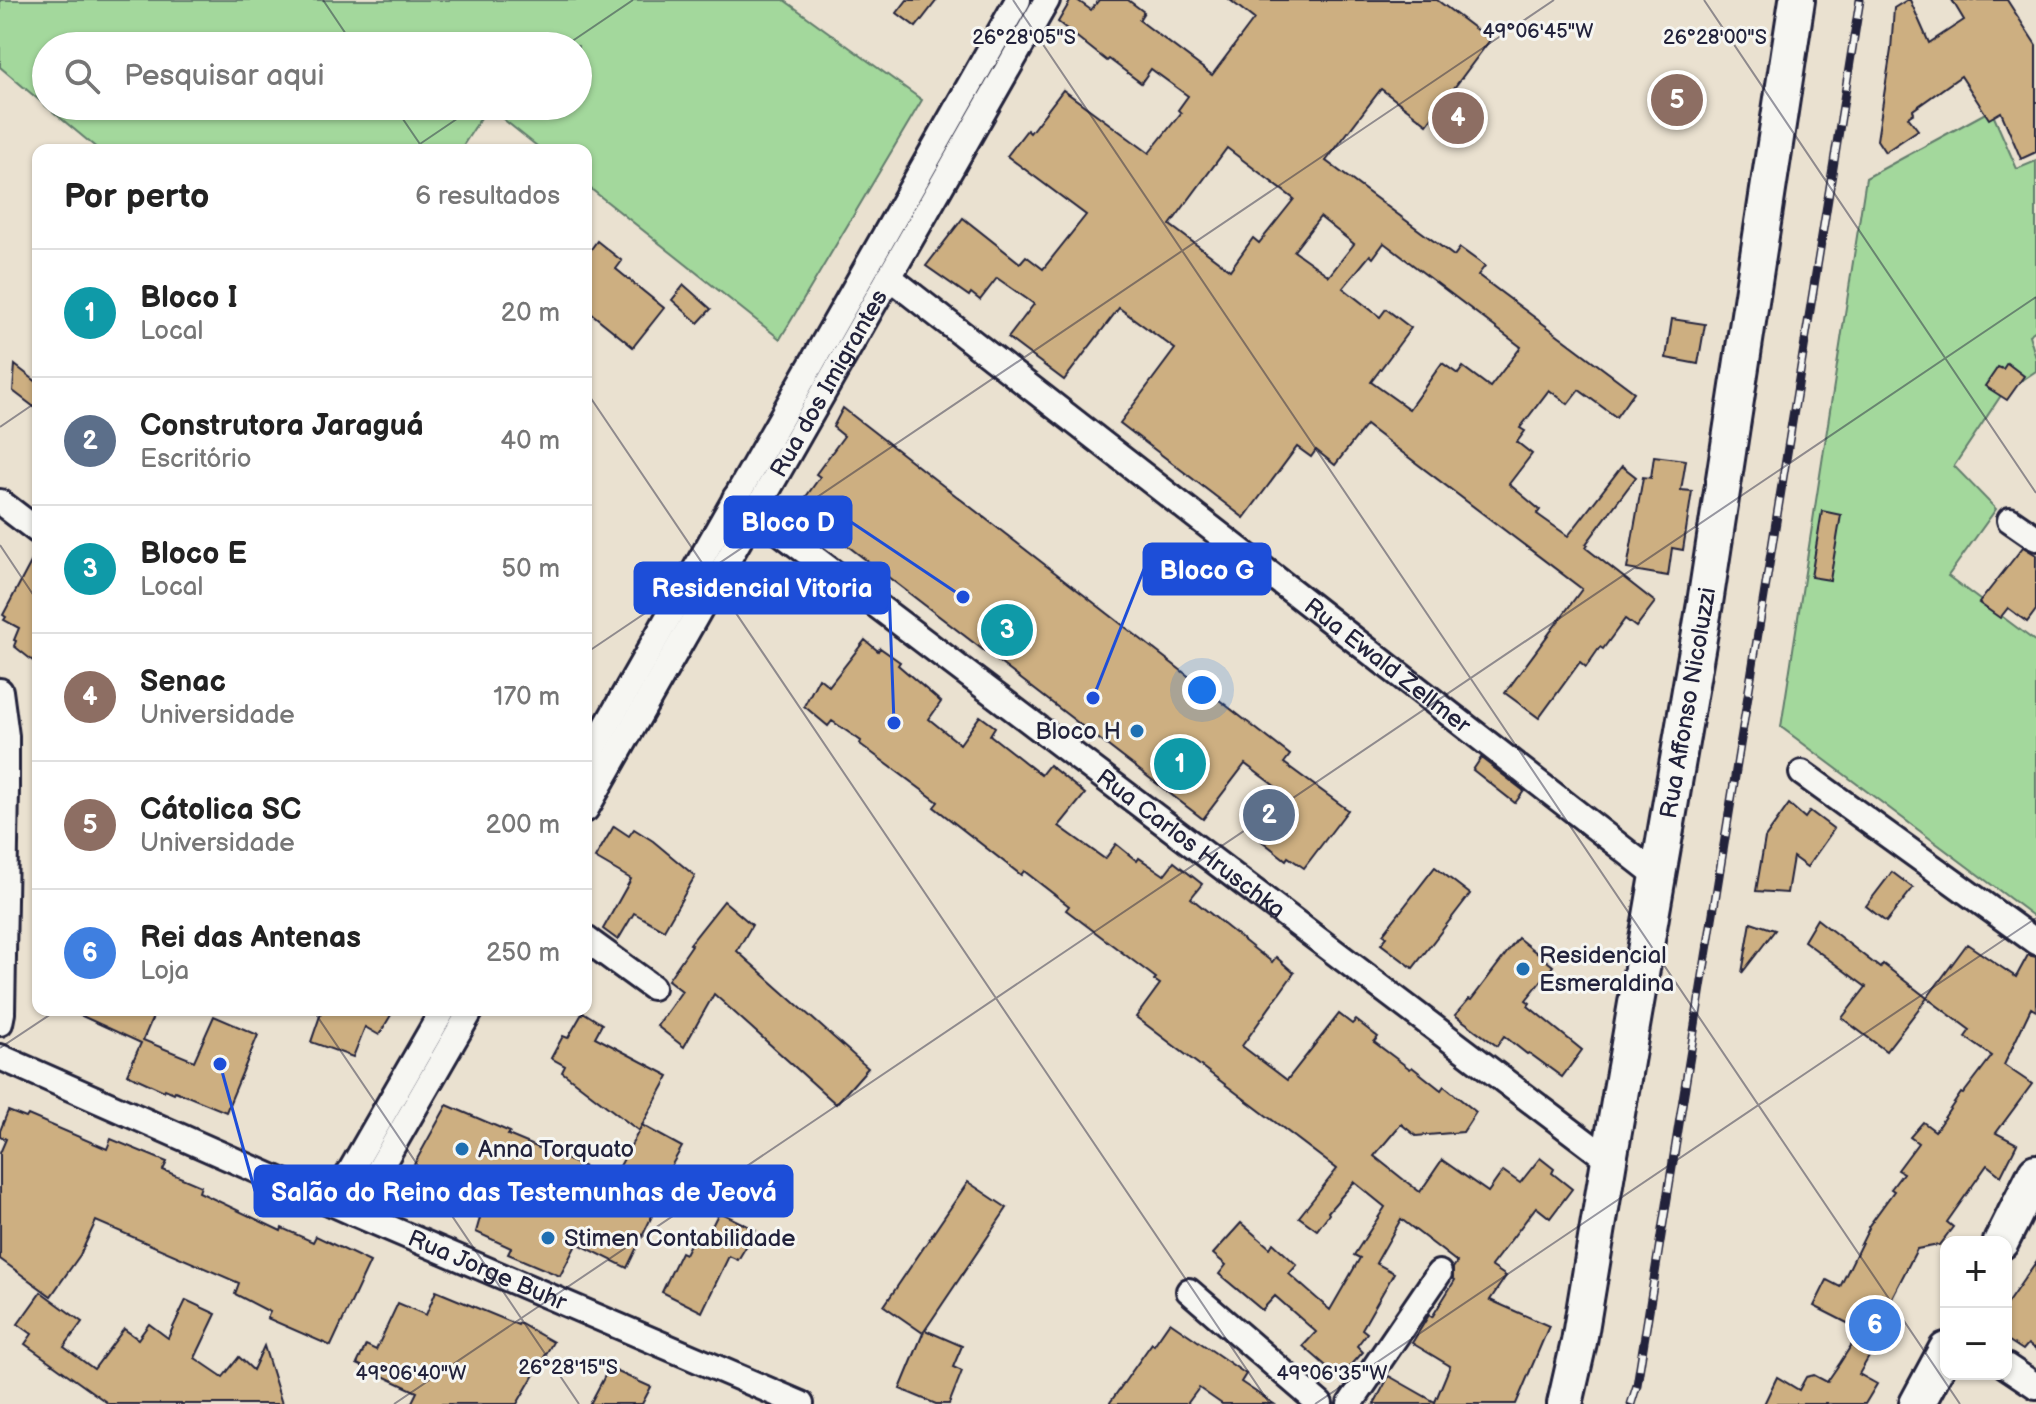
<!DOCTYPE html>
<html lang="pt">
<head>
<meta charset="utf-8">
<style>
  body { margin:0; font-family:"Balsamiq Sans",sans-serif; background:#f6f6f6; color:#222 }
  .controls { position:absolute; right:24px; bottom:24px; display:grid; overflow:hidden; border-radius:16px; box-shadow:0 2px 6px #0004 }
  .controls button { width:72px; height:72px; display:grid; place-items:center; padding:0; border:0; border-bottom:2px solid #e0e0e0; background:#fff; color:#222; font:40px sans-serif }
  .you { position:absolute; left:1202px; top:690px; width:28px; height:28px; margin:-20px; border:6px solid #fff; border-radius:50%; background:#1a73e8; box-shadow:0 0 0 12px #1a73e833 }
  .badge { display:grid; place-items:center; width:52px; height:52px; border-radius:50%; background:#db2777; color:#fff; font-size:26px; font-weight:700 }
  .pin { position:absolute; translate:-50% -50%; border:4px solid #fff; box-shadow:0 2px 8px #0006 }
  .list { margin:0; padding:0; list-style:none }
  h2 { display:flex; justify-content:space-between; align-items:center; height:104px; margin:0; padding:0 32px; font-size:34px }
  h2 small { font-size:26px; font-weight:400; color:#767676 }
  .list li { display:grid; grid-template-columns:52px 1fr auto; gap:24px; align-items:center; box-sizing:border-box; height:128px; padding:0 32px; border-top:2px solid #e0e0e0 }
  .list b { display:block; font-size:30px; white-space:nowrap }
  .list p { margin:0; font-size:26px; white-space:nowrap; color:#767676 }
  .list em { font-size:26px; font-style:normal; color:#767676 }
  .icon { flex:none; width:44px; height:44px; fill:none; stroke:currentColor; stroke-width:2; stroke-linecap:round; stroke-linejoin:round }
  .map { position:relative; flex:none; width:2036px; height:1404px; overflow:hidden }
  .search { position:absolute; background:#fff; box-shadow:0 2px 6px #0004; left:32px; top:32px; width:560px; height:88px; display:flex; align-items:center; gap:20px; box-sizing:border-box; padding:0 28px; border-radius:44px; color:#767676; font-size:30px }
  .panel { position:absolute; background:#fff; box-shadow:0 2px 6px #0004; left:32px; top:144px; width:560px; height:872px; border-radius:16px }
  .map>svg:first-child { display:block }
</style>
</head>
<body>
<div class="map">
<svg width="2036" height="1404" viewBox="0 0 2036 1404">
  <rect width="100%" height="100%" fill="#eae1d0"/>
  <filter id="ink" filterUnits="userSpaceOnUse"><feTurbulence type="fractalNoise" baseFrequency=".0125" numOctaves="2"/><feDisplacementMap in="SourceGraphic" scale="16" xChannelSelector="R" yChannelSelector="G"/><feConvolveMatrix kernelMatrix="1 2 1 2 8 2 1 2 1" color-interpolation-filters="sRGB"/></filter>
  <g filter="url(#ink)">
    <g fill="#a3d89c" stroke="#627d6c" stroke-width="2">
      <path d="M0,0H784L922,100L780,339L586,185V150H542L488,107L460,150H99L46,106H578V46H46V106L0,67Z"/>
      <path d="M1991,110L2017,169L2036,161V330L2029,335L2036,358V371L2002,394L1954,466L1996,509L1948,576L2036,642V918L1781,727L1866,178Z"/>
    </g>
    <g fill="#cdaf81" stroke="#22223b" stroke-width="2" fill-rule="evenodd">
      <path d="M907,0H937L916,27L897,13Z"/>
      <path d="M1071,0H1077L1091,10L1099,0H1128L1144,12L1139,20L1212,75L1254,19L1230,0H1437L1490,40L1427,124L1381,89L1326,161L1454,256L1460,248L1485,266L1478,275L1634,392L1616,417L1579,390L1568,404L1549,390L1520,428L1525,431L1517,442L1532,454L1509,484L1540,510L1537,514L1568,536L1622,466L1636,477L1586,544L1588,545L1586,548L1655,602L1636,627L1625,619L1603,649L1600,647L1586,667L1580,662L1539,718L1505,693L1582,589L1366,425L1335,465L1316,450L1311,457L1297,447L1244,518L1120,423L1175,349L1119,308L1064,380L1008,338L1034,304L997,278L980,300L971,293L969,296L926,266L963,218L1020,263L1026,256L1043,269L1086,215L1007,156L1027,130L1030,133L1063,90L1149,153L1181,113L1178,110L1188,96L1151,69L1141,83L1109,59L1107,61L1058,22ZM1227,148L1294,199L1259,243L1253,238L1230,270L1170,225ZM1320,217L1354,244L1329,276L1294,251ZM1384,243L1521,347L1490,387L1463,367L1458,374L1442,363L1409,409L1371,382L1411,328L1386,309L1380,317L1343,288L1370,255L1373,258Z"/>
      <path d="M1907,0H1910L1929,43L1964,20L1952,0H2007L2036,45V152L2021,159L2001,112L1989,119L1961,76L1913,110L1914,113L1908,117L1918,130L1885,152L1877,140L1891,50L1894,8Z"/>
      <path d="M597,241L622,261L616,269L664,308L633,347L586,309V256Z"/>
      <path d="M684,285L711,309L698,323L672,300Z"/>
      <path d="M1672,319L1705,324L1698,364L1666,358Z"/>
      <path d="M2007,363L2024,376L2007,400L1985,386L1998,367L2003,369Z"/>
      <path d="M15,365L38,383V410L13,391Z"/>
      <path d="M843,408L1290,755L1284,763L1348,810L1304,868L1288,857L1286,860L1249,831L1280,790L1245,764L1203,819L840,540L842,537L800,505L820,477L816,474L844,436L833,427Z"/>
      <path d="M1654,456L1686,460L1681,490L1692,491L1683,550L1672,548L1668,576L1627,569L1643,477L1651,478Z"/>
      <path d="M1822,511L1841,515L1830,580L1811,577Z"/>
      <path d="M2023,547L2036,555V610L2027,622L2008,608L2000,618L1979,603Z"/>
      <path d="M38,549V665L14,646L16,641L14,640L19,628L4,620L6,617L3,615Z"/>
      <path d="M865,640L878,651L880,648L900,662L898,665L941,702L929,719L960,744L980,716L995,727L990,735L1041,775L1049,765L1085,794L1059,826L1105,859L1116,844L1137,861L1139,858L1164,875L1174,862L1202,884L1191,898L1262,955V954L1272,962L1276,957L1294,973L1242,1046L1287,1080L1339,1014L1352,1024L1356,1020L1378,1037L1374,1042L1410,1069L1412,1067L1441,1090L1444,1086L1476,1112L1463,1132L1416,1136L1401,1124L1374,1156L1404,1180L1420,1192L1442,1160L1488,1192L1503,1171L1520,1183L1540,1158L1554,1169L1552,1173L1572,1189L1550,1218L1536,1207L1491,1266L1506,1276L1490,1300L1549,1326L1516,1404H1374L1389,1376L1435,1402L1450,1366L1412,1343L1429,1315L1432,1317L1455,1280L1453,1278V1268L1457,1262L1401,1219L1376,1263L1394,1273L1362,1329L1367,1333L1357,1346L1363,1352L1340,1378L1303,1346L1316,1332L1275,1296L1262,1310L1219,1274L1226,1265L1213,1254L1241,1223L1270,1248L1273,1243L1297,1265L1289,1274L1330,1310L1360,1258L1354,1255L1385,1207L1354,1182L1328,1212L1329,1214L1317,1230L1299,1217L1337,1169L1136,1017L1160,984L1154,980L1156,978L1066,910L1069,906L1024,871L1021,875L934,807L938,802L860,744L861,741L832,721L828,726L804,706L819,678L829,686Z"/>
      <path d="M1481,758L1524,791L1515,803L1473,770Z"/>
      <path d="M1789,804L1805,818L1810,811L1834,829L1807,867L1793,857L1787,893L1756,891L1765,838Z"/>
      <path d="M614,826L629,836L634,829L653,841L695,876L664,930L634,913L618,940L603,929L631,879L595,858Z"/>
      <path d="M1435,867L1470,894L1413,968L1381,944L1387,937L1383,934Z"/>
      <path d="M1892,872L1913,888L1886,922L1866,906Z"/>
      <path d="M724,901L752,925L737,951L868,1068L836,1104L714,994L684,1047L657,1026L682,991L668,980L692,945L690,944Z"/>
      <path d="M1817,919L1880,968L1883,964L1927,998L1886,1051L1842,1018L1866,987L1804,941Z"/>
      <path d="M1751,922L1775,930L1742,973Z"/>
      <path d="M1518,938L1553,966L1526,1000L1530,1003L1528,1006L1582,1050L1562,1077L1529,1053L1527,1054L1504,1036L1497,1046L1455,1015L1469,999L1471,1000Z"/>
      <path d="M1967,944L2016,977L2028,955L2036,957V1011L2031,1008L2004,1065L2032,1084L1996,1133L2017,1144L2001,1176L1987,1165L1947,1222L1953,1227L1939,1245L1917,1249L1884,1313L1892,1317L1859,1374L1877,1384L1865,1404H1764L1777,1377L1799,1390L1806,1377L1814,1375L1827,1382L1840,1363L1861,1330L1814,1306L1827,1280L1840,1287L1869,1228L1868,1227L1894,1191L1891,1189L1903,1173L1898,1170L1918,1143L1910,1137L1923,1122L1935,1131L1961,1093L1963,1094L1992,1056L1965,1037L1970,1030L1927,998Z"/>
      <path d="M69,1010H156L143,1040L194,1061L214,1016L258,1035L226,1112L175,1091L174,1093L165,1089L164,1091L127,1074L141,1043Z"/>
      <path d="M322,1010H394L379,1035L365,1027L353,1057L311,1042Z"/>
      <path d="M583,1012L602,1024L595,1037L669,1076L639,1131L562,1072L565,1066L551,1058L563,1036L568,1038Z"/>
      <path d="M447,1105L510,1132L508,1135L613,1179L642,1125L682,1147L645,1212L652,1216L627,1268L577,1243L560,1276L508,1254L511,1248L476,1232L480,1218L407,1177Z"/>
      <path d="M8,1111L26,1118L28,1115L107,1149L111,1139L167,1162L163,1170L201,1186L199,1192L281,1231L282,1228L313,1242L316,1236L370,1262L331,1346L267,1318L270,1312L235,1294L239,1283L96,1221L80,1255L51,1296L0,1259V1153L6,1139L0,1136V1131Z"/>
      <path d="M968,1182L1007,1208L925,1330L962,1346L953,1367L962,1371L949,1404H936L900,1389L924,1331L923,1333L884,1306Z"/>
      <path d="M719,1212L756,1230L738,1260L729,1256L702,1312L662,1292L681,1252L685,1254L693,1238L703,1244Z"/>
      <path d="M2036,1262V1350L2028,1344L2023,1350L2006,1339V1305Z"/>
      <path d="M436,1291L518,1325L519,1323L553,1342L517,1404H411L417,1392L357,1364L366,1345L376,1350L398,1303L426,1315Z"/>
      <path d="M41,1292L82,1322L64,1347L94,1369L124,1329L138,1339L149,1324L168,1338L186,1300L216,1314L195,1358L223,1377L239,1357L253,1370L264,1346L282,1404H109L25,1344L32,1334L18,1324Z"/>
      <path d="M1170,1322L1246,1374L1241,1382L1274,1404H1222L1199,1388L1187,1404H1109L1152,1343L1154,1345Z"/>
      <path d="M609,1368L651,1387L642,1404H590Z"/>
    </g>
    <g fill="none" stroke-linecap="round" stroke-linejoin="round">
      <g stroke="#22223b" stroke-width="30">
        <g id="street">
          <path id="s1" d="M889,277L1659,877"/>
          <path id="s2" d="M735,498L1609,1160"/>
          <path d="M0,502L38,531"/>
          <path d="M2010,520L2036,538"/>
          <path d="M0,691L6,736V788L2,1013L0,1023"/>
          <path d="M586,762L1018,0"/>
          <path d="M1802,773L2036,942"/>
          <path id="s3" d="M586,809L1047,0"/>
          <path d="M586,939L652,987"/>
          <path id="s4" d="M0,1057L354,1213L801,1404"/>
          <path d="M332,1203L443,1010"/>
          <path d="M354,1213L471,1010"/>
          <path d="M1189,1291L1320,1404"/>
          <path d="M2006,1366L2036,1386"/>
          <path d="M1350,1404L1439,1273"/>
        </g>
      </g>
      <g stroke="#22223b" stroke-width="40">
        <g id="secondary">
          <path d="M2001,1242L2036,1172"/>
          <path id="s5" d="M1565,1404L1579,1342L1609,1160L1705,603L1797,0"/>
          <path d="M1917,1404L1946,1350"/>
        </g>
      </g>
      <use href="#street" stroke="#f6f6f2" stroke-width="24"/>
      <use href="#secondary" stroke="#f6f6f2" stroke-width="34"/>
      <g stroke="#22223b" stroke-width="9">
        <path id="rail" d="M1631,1404L1637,1385L1860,0"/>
      </g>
      <use href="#rail" stroke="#f6f6f2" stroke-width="6" stroke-dasharray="18" stroke-linecap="butt"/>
    </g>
  </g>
  <path fill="none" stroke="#22223b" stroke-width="2" stroke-opacity="0.45" d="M323,0L354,46M1013,0L1960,1404M1704,0L2036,493M565,46L633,0M394,106L424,150M411,150L476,106M586,391L1270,1404M0,427L38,401M0,545L38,602M586,653L1554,0M313,1010L579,1404M0,1048L57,1010M394,1404L2036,297M1315,1404L2036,918"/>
  <g fill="#1f6fb2" stroke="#f6f6f2" stroke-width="3">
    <circle cx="1137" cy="731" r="8"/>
    <circle cx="1523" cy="969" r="8"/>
    <circle cx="462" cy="1149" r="8"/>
    <circle cx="548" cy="1238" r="8"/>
  </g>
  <g text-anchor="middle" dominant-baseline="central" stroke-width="6" stroke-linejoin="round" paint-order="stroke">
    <g font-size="24" fill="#22223b" stroke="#f6f6f2">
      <text stroke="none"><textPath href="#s3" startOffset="490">Rua dos Imigrantes</textPath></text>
      <text stroke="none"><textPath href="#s1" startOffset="632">Rua Ewald Zellmer</textPath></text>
      <text stroke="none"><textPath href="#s5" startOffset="712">Rua Affonso Nicoluzzi</textPath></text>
      <text stroke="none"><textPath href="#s2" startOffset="572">Rua Carlos Hruschka</textPath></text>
      <text stroke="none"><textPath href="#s4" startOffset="532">Rua Jorge Buhr</textPath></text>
    </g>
    <g font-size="24" fill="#22223b" stroke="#f6f6f2" text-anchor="start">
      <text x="1121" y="731" text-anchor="end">Bloco H</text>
      <text x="1539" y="955">Residencial<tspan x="1539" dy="28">Esmeraldina</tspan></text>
      <text x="478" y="1149">Anna Torquato</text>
      <text x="564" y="1238">Stimen Contabilidade</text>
    </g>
  </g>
  <g font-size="20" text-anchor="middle" fill="#22223b" stroke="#f6f6f2" stroke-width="6" stroke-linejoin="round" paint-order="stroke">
    <text x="1538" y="38">49°06'45"W</text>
    <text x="1024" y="44">26°28'05"S</text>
    <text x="1715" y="44">26°28'00"S</text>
    <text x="568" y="1374">26°28'15"S</text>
    <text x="411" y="1380">49°06'40"W</text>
    <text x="1332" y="1380">49°06'35"W</text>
  </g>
  <path fill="none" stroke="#1d4ed8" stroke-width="3" d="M963 597L851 522M1093 698L1144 569M894 723L889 588M220 1064L255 1191"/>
  <g fill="#1d4ed8" stroke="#f6f6f2" stroke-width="3">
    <circle cx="963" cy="597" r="8"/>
    <circle cx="1093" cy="698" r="8"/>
    <circle cx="894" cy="723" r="8"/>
    <circle cx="220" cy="1064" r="8"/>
  </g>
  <g fill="#1d4ed8" stroke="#1d4ed8" stroke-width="3">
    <rect x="725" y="497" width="126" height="50" rx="8"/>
    <rect x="1144" y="544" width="126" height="50" rx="8"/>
    <rect x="635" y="563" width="254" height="50" rx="8"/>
    <rect x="255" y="1166" width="537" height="50" rx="8"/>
  </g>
  <g font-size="26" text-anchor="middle" font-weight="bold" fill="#fff">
    <text x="788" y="531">Bloco D</text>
    <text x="1207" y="579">Bloco G</text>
    <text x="762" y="597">Residencial Vitoria</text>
    <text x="524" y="1201">Salão do Reino das Testemunhas de Jeová</text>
  </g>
</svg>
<div class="controls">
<button>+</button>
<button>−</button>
</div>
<div class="you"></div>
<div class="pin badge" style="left:1180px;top:764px;background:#0f9aa8">1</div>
<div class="pin badge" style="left:1269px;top:815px;background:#5c6f8a">2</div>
<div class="pin badge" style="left:1007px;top:630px;background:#0f9aa8">3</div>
<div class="pin badge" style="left:1458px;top:118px;background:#8d6e63">4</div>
<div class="pin badge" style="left:1677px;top:100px;background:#8d6e63">5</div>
<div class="pin badge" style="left:1875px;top:1325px;background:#3f7fe0">6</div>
<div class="search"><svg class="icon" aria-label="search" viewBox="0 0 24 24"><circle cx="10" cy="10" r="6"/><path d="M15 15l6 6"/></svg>Pesquisar aqui</div>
<section class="panel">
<h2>Por perto<small>6 resultados</small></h2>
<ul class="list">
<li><span class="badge" style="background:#0f9aa8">1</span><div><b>Bloco I</b><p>Local</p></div><em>20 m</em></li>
<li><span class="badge" style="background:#5c6f8a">2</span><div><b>Construtora Jaraguá</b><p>Escritório</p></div><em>40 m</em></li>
<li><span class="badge" style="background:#0f9aa8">3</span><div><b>Bloco E</b><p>Local</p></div><em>50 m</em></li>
<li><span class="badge" style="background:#8d6e63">4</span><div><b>Senac</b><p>Universidade</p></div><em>170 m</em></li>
<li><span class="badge" style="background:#8d6e63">5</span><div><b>Cátolica SC</b><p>Universidade</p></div><em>200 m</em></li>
<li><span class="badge" style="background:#3f7fe0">6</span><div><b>Rei das Antenas</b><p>Loja</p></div><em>250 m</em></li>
</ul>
</section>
</div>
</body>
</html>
